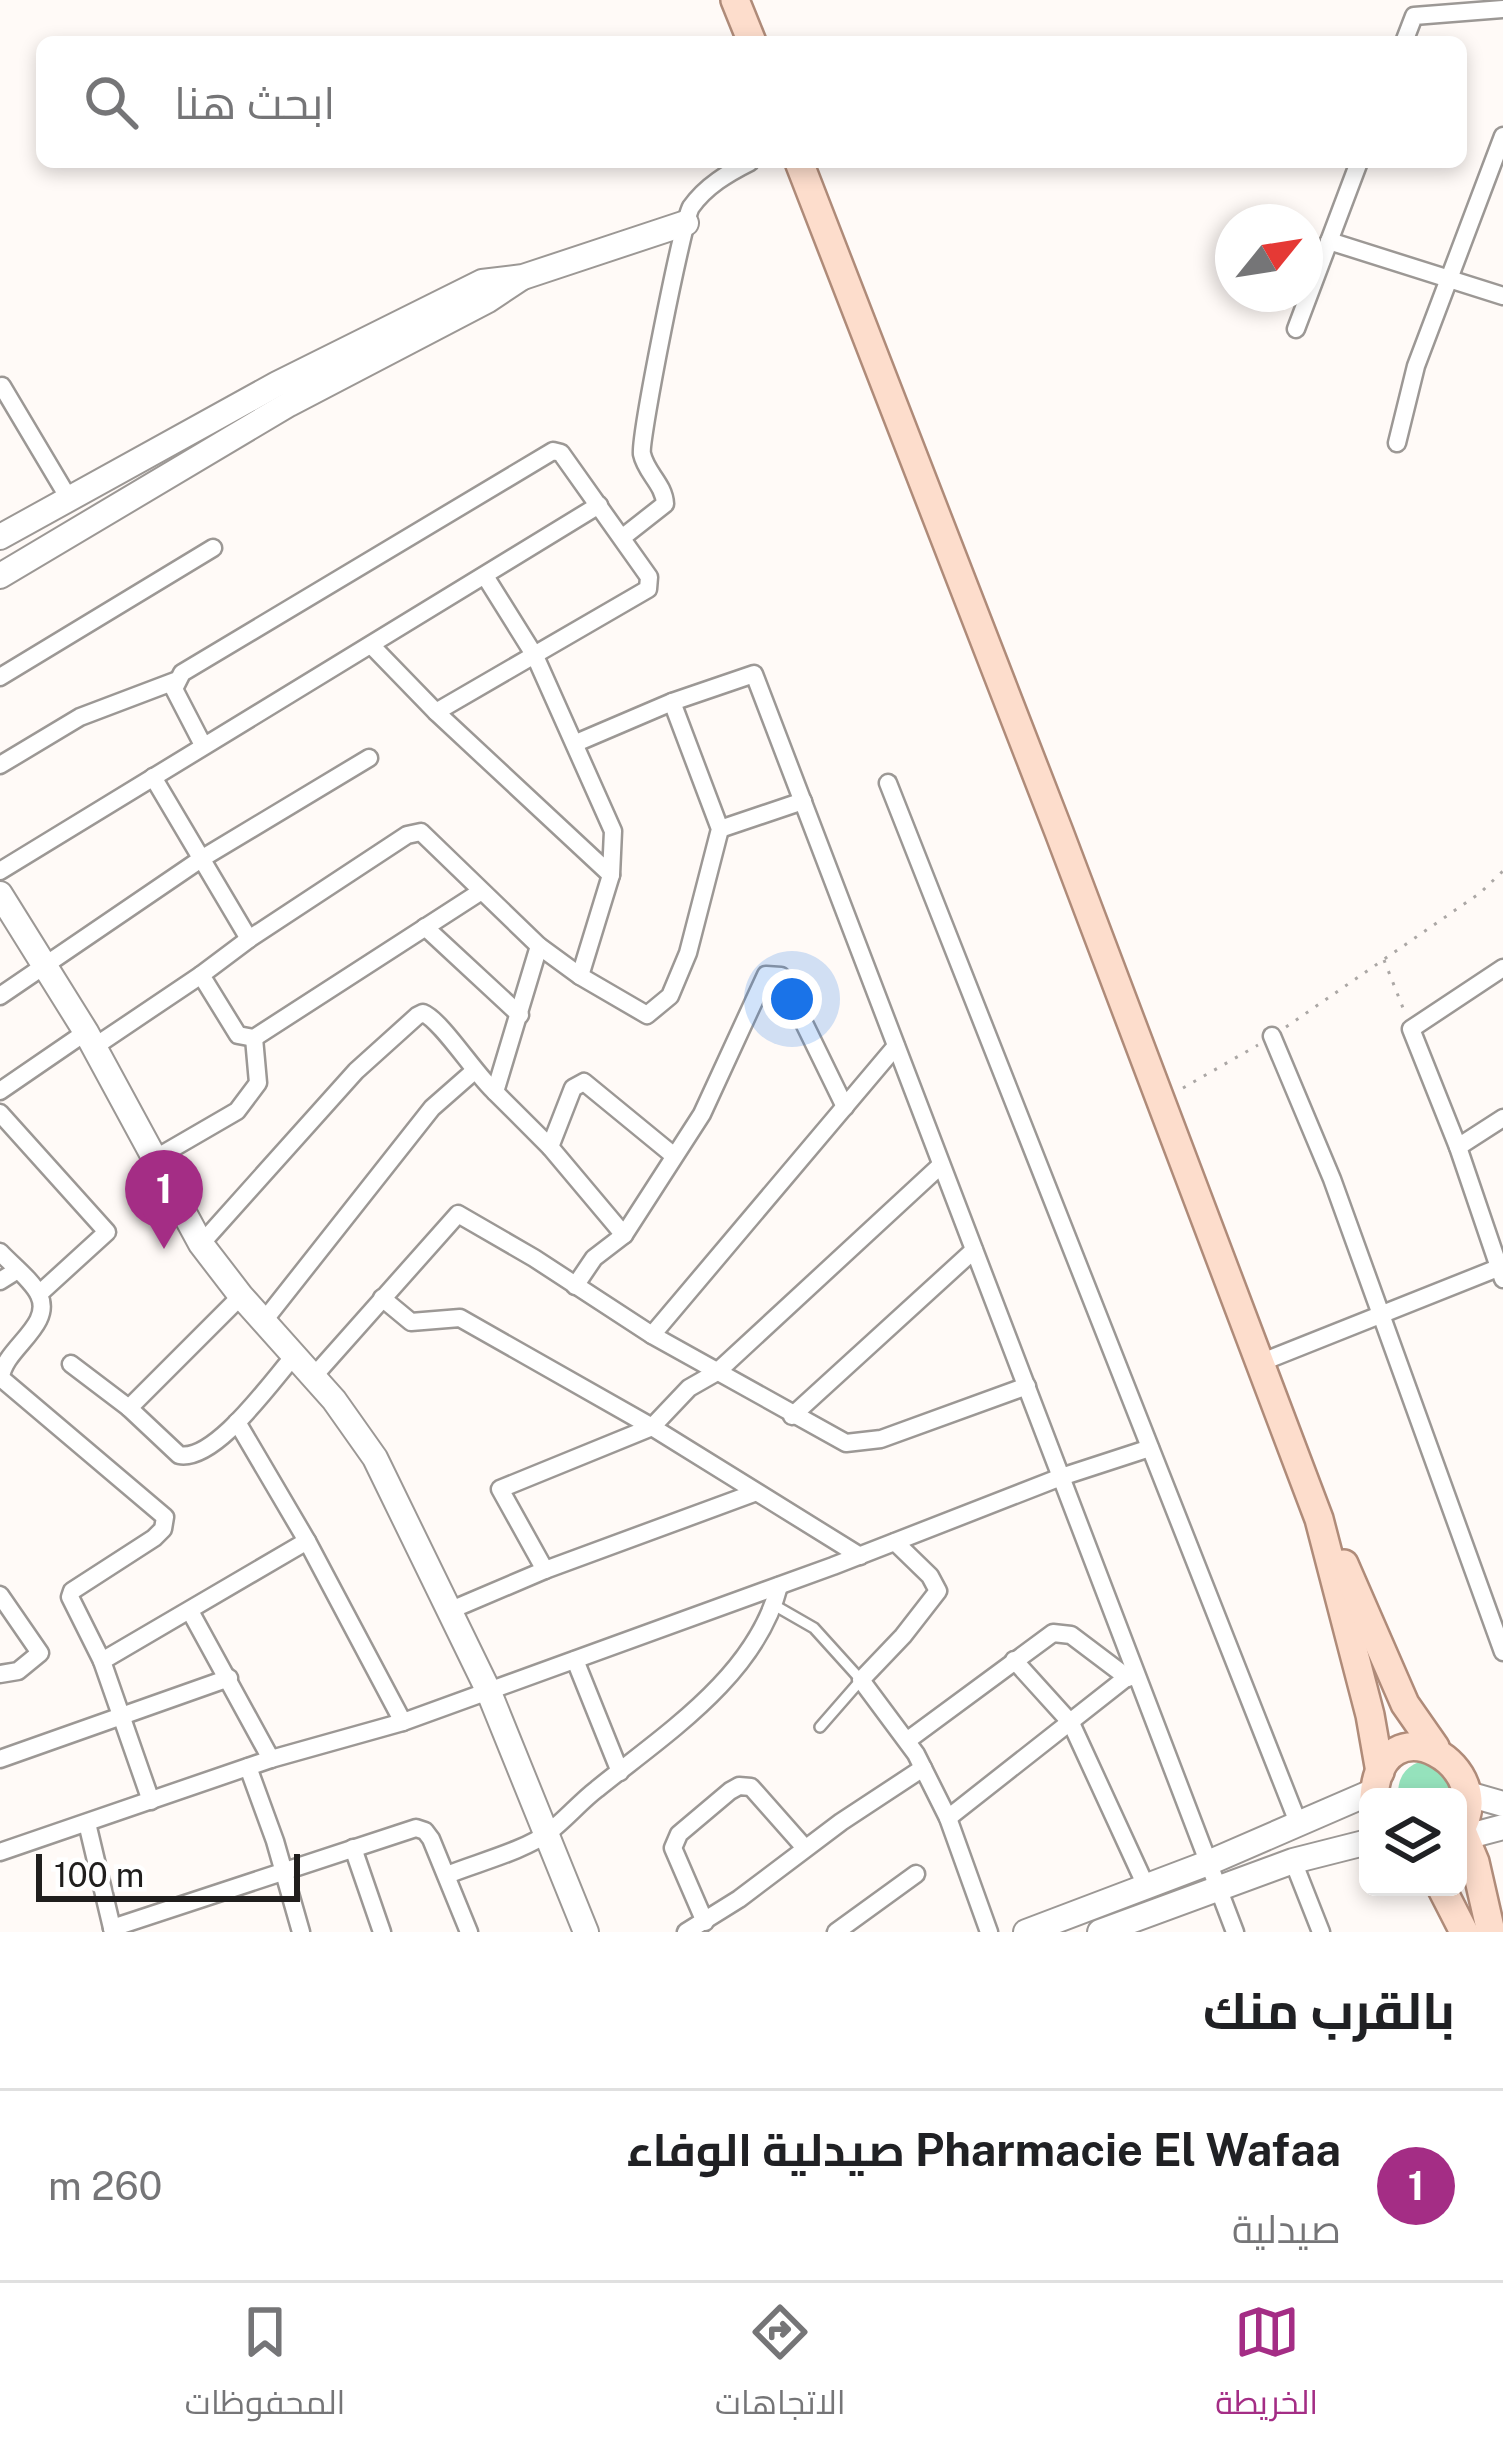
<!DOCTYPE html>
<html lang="ar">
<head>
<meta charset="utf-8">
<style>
  body { margin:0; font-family:"Public Sans",Cairo,sans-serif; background:#f6f6f6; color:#202124; direction:rtl }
  .controls { position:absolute; right:36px; bottom:36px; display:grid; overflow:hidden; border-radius:18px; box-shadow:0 6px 18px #0003 }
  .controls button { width:108px; height:108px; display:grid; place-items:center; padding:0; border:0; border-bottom:3px solid #e0e0e0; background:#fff; color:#202124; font:60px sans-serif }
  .compass { position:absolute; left:1215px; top:204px; width:108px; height:108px; border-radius:50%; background:#fff; box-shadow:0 6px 18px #0003; rotate:60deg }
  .scale { position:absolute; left:36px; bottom:30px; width:264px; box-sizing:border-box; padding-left:12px; border:6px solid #201e1d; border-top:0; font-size:33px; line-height:42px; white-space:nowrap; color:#201e1d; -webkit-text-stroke:9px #fff; paint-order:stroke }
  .you { position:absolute; left:792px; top:999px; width:42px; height:42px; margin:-30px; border:9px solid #fff; border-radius:50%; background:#1a73e8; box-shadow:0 0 0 18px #1a73e833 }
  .badge { display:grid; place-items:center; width:78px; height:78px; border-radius:50%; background:#a42d85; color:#fff; font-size:39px; font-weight:700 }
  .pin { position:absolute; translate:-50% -99px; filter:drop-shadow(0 3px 6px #0008) }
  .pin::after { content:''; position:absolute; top:63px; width:42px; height:36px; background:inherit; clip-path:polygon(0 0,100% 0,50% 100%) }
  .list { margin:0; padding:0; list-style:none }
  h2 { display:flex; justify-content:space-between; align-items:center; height:156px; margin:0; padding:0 48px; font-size:51px }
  h2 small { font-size:39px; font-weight:400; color:#757577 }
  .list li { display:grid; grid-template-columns:78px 1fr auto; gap:36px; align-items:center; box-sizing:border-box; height:192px; padding:0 48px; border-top:3px solid #e0e0e0 }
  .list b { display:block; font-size:45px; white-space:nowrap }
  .list p { margin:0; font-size:39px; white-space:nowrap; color:#757577 }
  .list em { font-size:39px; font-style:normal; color:#757577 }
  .icon { flex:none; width:66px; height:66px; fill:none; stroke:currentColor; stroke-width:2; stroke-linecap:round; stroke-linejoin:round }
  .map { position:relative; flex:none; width:1503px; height:1932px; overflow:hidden; direction:ltr }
  .search { position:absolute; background:#fff; box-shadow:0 6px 18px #0003; left:36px; right:36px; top:36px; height:132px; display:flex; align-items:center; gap:30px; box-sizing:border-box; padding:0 42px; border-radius:18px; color:#757577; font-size:45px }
  .sheet { height:348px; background:#fff }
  nav { display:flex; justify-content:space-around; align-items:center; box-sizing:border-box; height:168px; border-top:3px solid #e0e0e0; background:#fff; font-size:33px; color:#757577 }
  nav a { display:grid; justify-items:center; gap:6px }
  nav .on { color:#a42d85 }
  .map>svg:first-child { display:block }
</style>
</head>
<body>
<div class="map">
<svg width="1503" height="1932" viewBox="0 0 1503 1932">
  <rect width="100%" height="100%" fill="#fffaf7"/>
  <path fill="#95e2bc" d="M1437,1759L1458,1797H1398C1397,1771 1412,1760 1437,1759Z"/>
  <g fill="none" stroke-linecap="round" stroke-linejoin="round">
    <g stroke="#9c9895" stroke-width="14">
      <path id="lane" d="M774,1605L814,1628L861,1680L820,1727"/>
    </g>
    <g stroke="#9c9895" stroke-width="21">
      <g id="street">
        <path d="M1404,42L1414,16L1503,9"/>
        <path d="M1329,241L1503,296"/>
        <path d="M1296,329L1359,162"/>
        <path d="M2,386L68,497"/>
        <path d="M1397,443L1416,366L1503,136"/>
        <path d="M623,537L665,504C664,484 646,473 642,454C639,440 683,220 691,207C706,186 728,173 750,162"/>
        <path d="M0,677L213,548"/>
        <path d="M436,712L611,875L613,831L535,656L485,576"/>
        <path d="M576,743L672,702L754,674L1235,1932"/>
        <path d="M203,745L174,689L182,673L553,451L561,453L649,577L648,589L436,712L371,645"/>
        <path d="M0,765L80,717L175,681"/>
        <path d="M153,777L249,939"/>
        <path d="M888,783L1299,1825"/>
        <path d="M720,829L803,801"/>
        <path d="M0,871L599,505"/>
        <path d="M611,875L580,976L647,1015L670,996L688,953L720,829L672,702"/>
        <path d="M480,892L254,1038L238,1035L201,975L249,939L407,835L421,832L539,946L580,976"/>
        <path d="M425,927L520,1015"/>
        <path d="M539,946L495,1092L550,1147L624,1235"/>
        <path d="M1503,968L1411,1029L1458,1147L1503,1279"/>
        <path d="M0,996L201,859L369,758"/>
        <path d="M1272,1036L1332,1179L1503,1652"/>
        <path d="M94,1047L201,975"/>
        <path d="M0,1091L86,1032"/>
        <path d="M0,1113L107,1232L39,1294"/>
        <path d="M550,1147L573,1088L584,1082L673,1155"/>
        <path d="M1458,1147L1503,1118"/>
        <path d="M156,1158L237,1111L258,1083L254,1038"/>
        <path d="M201,1244L356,1071L417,1016L423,1013C441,1020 475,1074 495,1092"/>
        <path d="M0,1252C11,1264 32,1280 39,1295C54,1326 3,1349 1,1378L165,1517L163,1529L154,1538L72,1591L70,1597L102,1661"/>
        <path d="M0,1281L16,1271"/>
        <path d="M575,1286L594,1258L624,1235L702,1114L766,975L781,976L845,1107"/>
        <path d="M382,1298L411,1322L460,1318L652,1427L860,1556"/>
        <path d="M263,1322L432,1108L473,1072"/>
        <path d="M652,1335L896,1046"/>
        <path d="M1262,1362L1503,1266"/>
        <path d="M71,1364L129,1408L179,1455C215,1462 271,1382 294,1356"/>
        <path d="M314,1376L458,1214L534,1258L652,1335L846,1443L881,1439L1027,1386"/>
        <path d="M129,1408L241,1296"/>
        <path d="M792,1416L974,1250"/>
        <path d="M307,1541L403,1722"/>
        <path d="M895,1542L930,1576L938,1591L903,1636L861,1680L916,1754L948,1818L989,1932"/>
        <path d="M545,1570L500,1489L652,1427L689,1388L717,1372L941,1165"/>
        <path d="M0,1595L40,1653L18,1671L0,1674"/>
        <path d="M451,1610L545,1570L754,1493"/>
        <path d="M190,1611L271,1759"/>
        <path d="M575,1660L620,1772"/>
        <path d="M1014,1660L1071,1723L1146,1886"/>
        <path d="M908,1740L1053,1633L1071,1635L1128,1678"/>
        <path d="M0,1759L229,1678"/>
        <path d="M248,1767L275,1841L301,1932"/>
        <path d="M151,1801L102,1661L307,1541L237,1422"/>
        <path d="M948,1818L1131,1674"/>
        <path d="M87,1823L113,1932"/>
        <path d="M353,1848L382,1932"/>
        <path d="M0,1852L271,1759L403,1722L833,1566L1061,1477L1150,1448"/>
        <path d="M1293,1861L1321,1932"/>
        <path d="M447,1875C476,1863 524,1851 549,1832C566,1819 580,1802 597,1789C665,1734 756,1676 779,1586"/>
        <path d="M705,1922L673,1848L679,1834L730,1791L739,1786L751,1787L805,1848"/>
        <path d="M112,1928L416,1828L425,1831L431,1839L469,1932"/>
        <path d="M686,1932L739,1899L841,1822L923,1768"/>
        <path d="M836,1932L916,1874"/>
      </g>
    </g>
    <g stroke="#9c9895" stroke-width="28">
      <g id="secondary">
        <path d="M0,537L277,384L482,282L523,277L686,223"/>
        <path d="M0,576L289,404L488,300L521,278"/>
        <path d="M0,894L86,1032L201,1244L241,1296L334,1400L375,1458L488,1690L586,1932"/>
        <path d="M1475,1796L1503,1804"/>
        <path d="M1458,1839L1503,1827"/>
        <path d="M1026,1932L1208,1863L1374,1791"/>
        <path d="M1100,1932L1293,1861L1368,1842"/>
      </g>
    </g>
    <g stroke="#af8b79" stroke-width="32">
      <g id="primary">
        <path d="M735,0L752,42"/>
        <path d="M799,162L1059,832L1319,1519L1370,1715L1380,1772"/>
        <path d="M1344,1564L1405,1704L1435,1747"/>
        <path d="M1374,1797C1381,1697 1503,1766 1458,1834"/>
        <path d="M1462,1831L1475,1862L1491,1932"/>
        <path d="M1441,1887L1464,1932"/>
      </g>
    </g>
    <g stroke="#aba7a5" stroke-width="3" stroke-dasharray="3 9" stroke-linecap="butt">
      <path d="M1384,960L1405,1013"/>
      <path d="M1286,1027L1480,893L1503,871"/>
      <path d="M1183,1088L1258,1045"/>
    </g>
    <use href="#lane" stroke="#fff" stroke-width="9"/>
    <use href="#street" stroke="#fff" stroke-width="16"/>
    <use href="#secondary" stroke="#fff" stroke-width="24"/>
    <use href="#primary" stroke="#fdddcc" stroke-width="27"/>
  </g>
</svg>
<div class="controls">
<button><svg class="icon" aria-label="layers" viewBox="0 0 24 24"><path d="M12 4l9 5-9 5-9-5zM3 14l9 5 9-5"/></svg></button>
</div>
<svg class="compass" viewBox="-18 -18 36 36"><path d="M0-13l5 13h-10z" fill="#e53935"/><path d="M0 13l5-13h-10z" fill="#757577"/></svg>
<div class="scale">100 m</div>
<div class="you"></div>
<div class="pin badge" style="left:164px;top:1249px">1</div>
<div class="search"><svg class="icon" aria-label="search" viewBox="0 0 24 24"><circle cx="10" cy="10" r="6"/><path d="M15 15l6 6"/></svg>ابحث هنا</div>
</div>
<section class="sheet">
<h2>بالقرب منك<small></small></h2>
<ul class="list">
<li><span class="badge">1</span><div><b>Pharmacie El Wafaa صيدلية الوفاء</b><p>صيدلية</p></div><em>260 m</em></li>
</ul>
</section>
<nav>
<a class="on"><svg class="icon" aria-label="map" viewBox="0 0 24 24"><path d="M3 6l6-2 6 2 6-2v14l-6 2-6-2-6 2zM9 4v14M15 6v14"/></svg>الخريطة</a>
<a><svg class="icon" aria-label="directions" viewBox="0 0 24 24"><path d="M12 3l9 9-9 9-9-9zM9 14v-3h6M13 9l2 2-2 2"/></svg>الاتجاهات</a>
<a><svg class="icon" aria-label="saved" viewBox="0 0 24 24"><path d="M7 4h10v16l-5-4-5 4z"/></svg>المحفوظات</a>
</nav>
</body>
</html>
